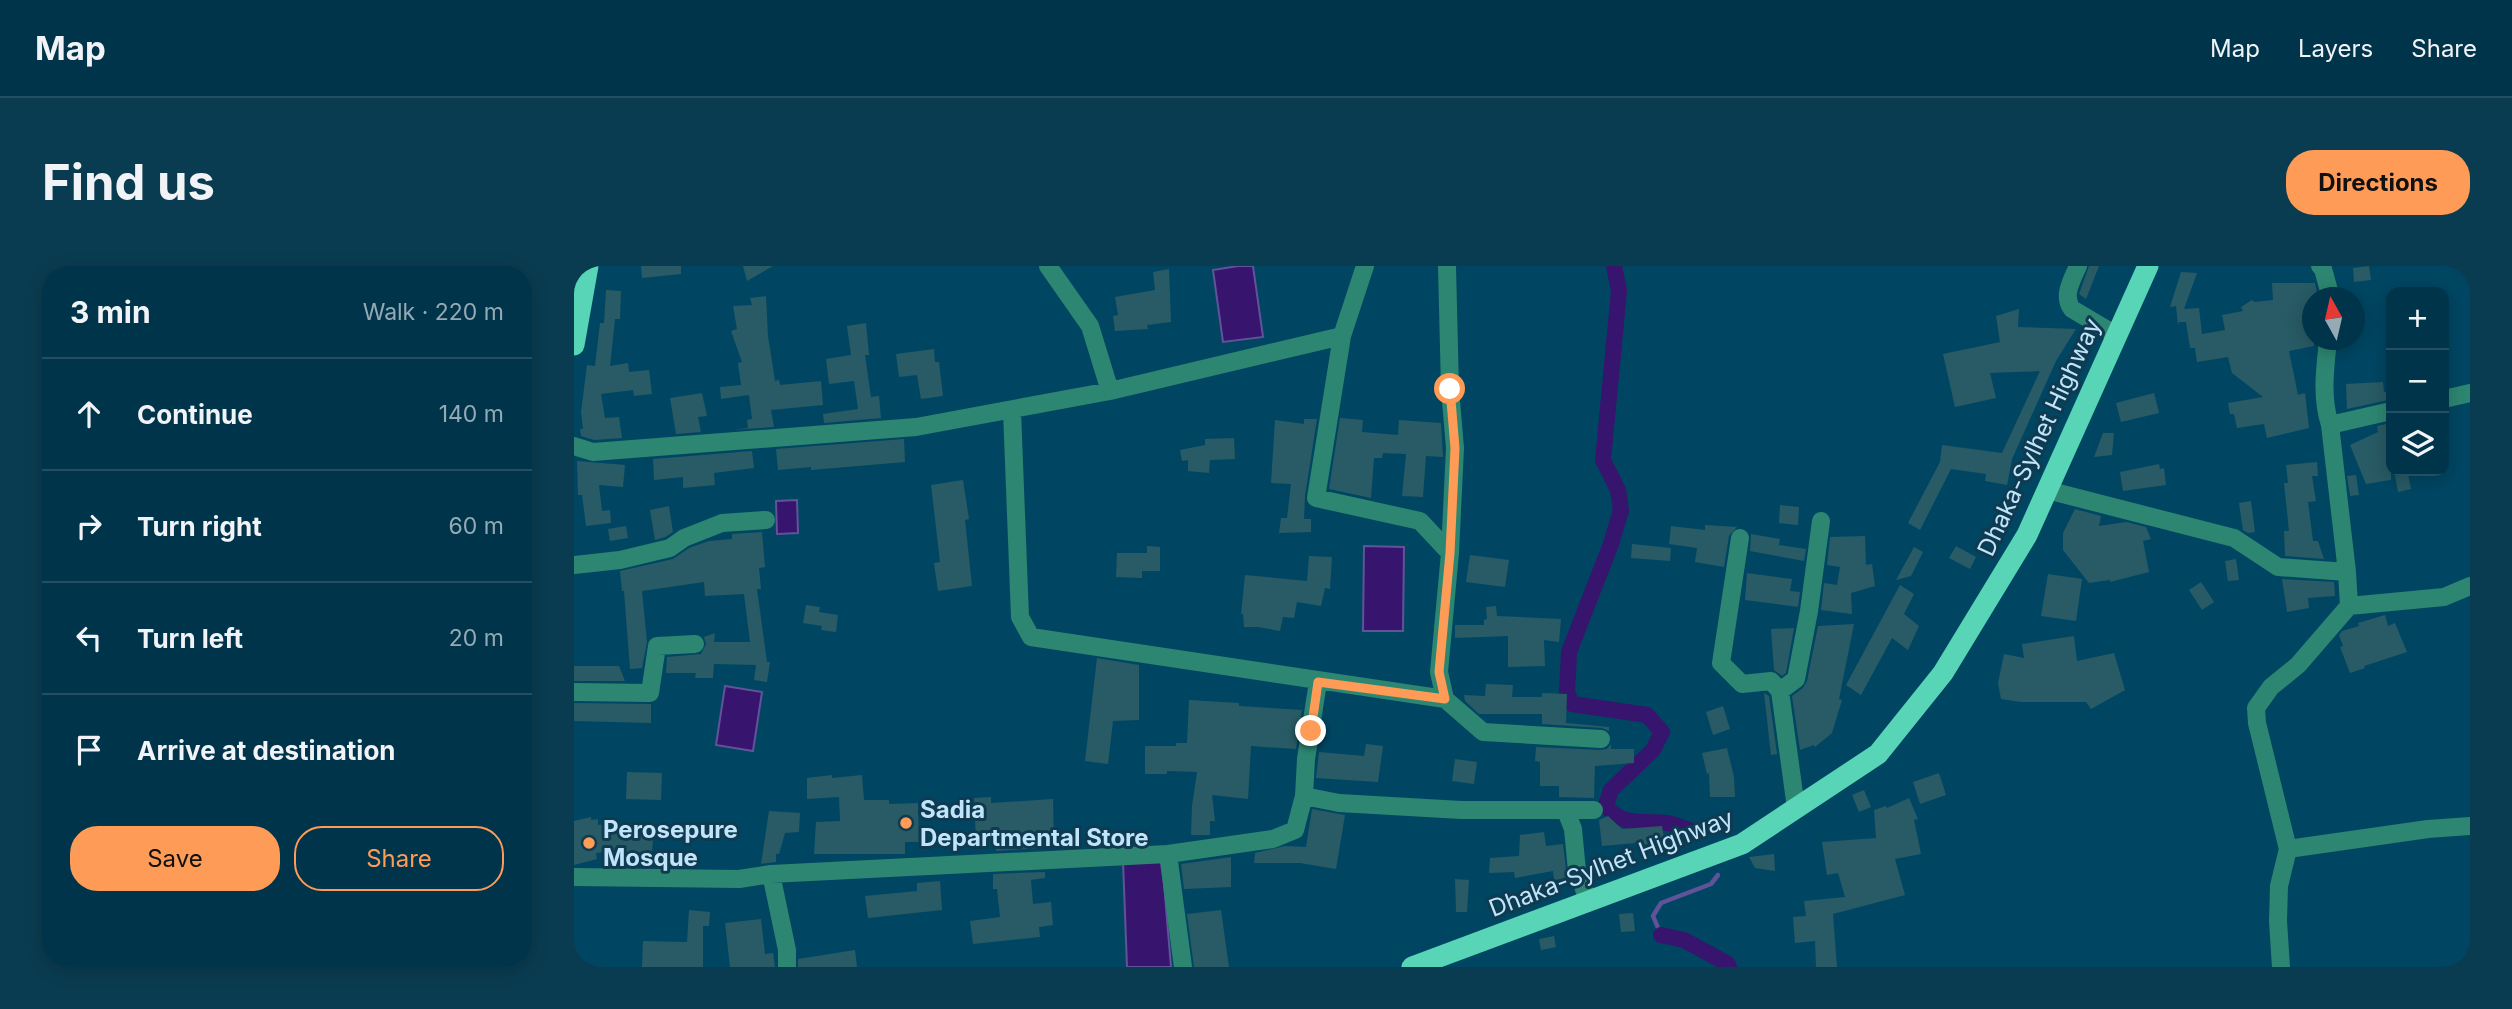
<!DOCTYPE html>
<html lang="en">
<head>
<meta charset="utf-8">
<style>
	:root { --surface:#00344a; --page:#0a3c51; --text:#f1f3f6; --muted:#95aab5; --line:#224f62; --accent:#fe9c57 }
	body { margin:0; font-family:Inter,sans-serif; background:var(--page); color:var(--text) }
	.controls { position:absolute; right:21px; top:21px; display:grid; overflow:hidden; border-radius:14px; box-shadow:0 4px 18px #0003 }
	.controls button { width:63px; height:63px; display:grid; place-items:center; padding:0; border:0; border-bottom:2px solid var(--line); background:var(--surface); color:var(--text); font:35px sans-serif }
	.compass { position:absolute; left:1728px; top:21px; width:63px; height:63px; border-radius:50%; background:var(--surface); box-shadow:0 4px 18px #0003; rotate:352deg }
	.stop { position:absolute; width:21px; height:21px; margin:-16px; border:5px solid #fe9c57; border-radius:50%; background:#fff }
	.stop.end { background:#fe9c57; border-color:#fff; box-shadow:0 2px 7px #0008 }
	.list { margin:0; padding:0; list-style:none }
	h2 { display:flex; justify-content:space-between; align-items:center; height:91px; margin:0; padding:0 28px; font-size:30px }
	h2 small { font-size:23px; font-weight:400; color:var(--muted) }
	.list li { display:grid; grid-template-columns:46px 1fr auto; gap:21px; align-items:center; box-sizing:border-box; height:112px; padding:0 28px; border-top:2px solid var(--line) }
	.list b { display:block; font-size:26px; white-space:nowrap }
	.list em { font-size:23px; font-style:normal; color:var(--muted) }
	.actions { display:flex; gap:14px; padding:21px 28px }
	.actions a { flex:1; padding:16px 0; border:2px solid var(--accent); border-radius:28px; text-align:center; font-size:24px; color:var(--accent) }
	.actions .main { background:var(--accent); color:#111 }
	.icon { flex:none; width:38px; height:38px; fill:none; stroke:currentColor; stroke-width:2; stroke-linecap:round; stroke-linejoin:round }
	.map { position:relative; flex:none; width:1896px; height:701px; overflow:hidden; border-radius:28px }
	header { display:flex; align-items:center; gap:42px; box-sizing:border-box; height:98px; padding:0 35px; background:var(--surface); border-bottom:2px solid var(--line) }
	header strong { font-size:33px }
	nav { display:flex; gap:38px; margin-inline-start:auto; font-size:24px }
	.intro { display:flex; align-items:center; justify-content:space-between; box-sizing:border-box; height:168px; padding:0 42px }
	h1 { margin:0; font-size:49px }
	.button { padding:18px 32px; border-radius:28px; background:var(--accent); color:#111; font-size:24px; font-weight:700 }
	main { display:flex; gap:42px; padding:0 42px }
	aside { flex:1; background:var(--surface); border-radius:28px; box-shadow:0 4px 18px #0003 }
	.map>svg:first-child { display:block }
	.water { fill:#37146d; stroke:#605398; stroke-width:2 }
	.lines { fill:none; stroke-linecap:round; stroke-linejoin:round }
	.stream { stroke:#605398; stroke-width:4.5 }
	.canal { stroke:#37146d; stroke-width:16 }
	.building { fill:#285b65 }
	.minor { stroke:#2d8671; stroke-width:18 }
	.highway { stroke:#58d5b6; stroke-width:21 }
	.route { stroke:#fe9c57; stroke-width:9 }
	.poi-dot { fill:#fe9c57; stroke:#0f3a4f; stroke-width:2.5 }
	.labels { text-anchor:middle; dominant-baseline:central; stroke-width:6; stroke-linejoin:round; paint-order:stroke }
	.street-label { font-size:24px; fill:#c0e5fb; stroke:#0f3a4f }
	.poi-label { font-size:24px; font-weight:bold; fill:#c0e5fb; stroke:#0f3a4f; text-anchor:start }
</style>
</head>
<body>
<header>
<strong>Map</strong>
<nav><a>Map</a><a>Layers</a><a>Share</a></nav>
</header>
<div class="intro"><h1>Find us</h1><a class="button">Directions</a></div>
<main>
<aside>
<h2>3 min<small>Walk · 220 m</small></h2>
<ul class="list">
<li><svg class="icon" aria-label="ahead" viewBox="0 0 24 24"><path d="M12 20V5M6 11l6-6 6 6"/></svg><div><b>Continue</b></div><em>140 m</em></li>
<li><svg class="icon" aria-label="right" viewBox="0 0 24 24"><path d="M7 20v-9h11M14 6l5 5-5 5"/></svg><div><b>Turn right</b></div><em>60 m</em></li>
<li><svg class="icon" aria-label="left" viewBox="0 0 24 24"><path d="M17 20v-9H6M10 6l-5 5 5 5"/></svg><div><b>Turn left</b></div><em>20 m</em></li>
<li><svg class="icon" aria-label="arrive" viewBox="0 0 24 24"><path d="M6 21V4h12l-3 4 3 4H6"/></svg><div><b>Arrive at destination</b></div></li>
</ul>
<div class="actions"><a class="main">Save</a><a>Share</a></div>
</aside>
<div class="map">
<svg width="1896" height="701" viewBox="0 0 1896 701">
	<rect width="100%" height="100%" fill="#004663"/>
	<path class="water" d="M664 0H679L689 71 649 76 639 4Z
		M223 234 224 267 203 268 202 235Z
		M790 280 830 281 829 365H789Z
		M151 420 188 426 179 485 142 479Z
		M588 594 597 701H553L549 595Z"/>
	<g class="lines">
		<path class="stream" d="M1087 669 1079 650 1087 637 1137 618 1144 609"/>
		<path class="canal" d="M1040 0 1045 25 1029 194 1044 224 1047 244 1037 278 995 386 993 426 998 438 1073 449 1088 466 1079 484 1037 524 1032 539C1047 562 1070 554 1094 557 1103 559 1112 563 1121 566
			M1087 669 1110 674 1154 698 1155 701"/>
	</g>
	<path class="building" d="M67 0H107V8L68 12Z
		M169 0H199L173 15Z
		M1515 0H1525L1512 33 1505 28Z
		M1795 0 1797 14 1780 16 1779 2Z
		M595 3 597 56 573 59 574 63 541 65 539 50 544 49 541 31 581 24 579 6Z
		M1607 6 1623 7 1610 43 1625 42 1628 68 1651 64 1648 49 1669 45 1667 41 1678 34 1680 36 1699 34 1698 17H1741L1744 32H1739L1740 80 1715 85 1724 129 1731 127 1735 162 1693 172 1690 158 1663 162 1660 148H1656L1654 137 1689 131 1658 107 1654 91 1623 96 1621 82H1616L1612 56H1605L1604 59 1602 40 1596 41Z
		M32 24 47 25 46 53H41L36 100 54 97 55 106 75 104 78 128 60 130 59 124 27 128 31 152 45 151 48 172 20 174 7 170 6 163H9L7 146 13 99 21 100 26 57H30Z
		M192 30 194 70 201 115 205 114 206 119 247 115 249 139 197 144 200 161 157 164 174 162 173 154 178 153 175 129 147 133 146 121 167 119 164 97 168 96 157 65 163 63 159 40 178 39 176 32Z
		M1445 43 1444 61 1502 63 1482 95 1438 193 1433 219 1411 215 1412 208 1377 203 1346 264 1334 257 1366 196 1368 179 1428 187 1466 105 1416 107 1422 132 1381 141 1369 88 1426 76 1422 50Z
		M292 57 295 89H291L297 131 305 130 307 152 250 157 249 148 284 143 280 115 255 118 252 93 277 89 273 60Z
		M360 83 361 96H365L369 130 347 133 343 109 325 111 322 88Z
		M1809 116 1810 126H1814V134L1773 143 1772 118Z
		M128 127 133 150 124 151 127 166 102 168 96 132Z
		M1580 127 1585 147 1547 156 1542 137Z
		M766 152 789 154 788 166 824 169 825 154 867 157 869 191 852 190 849 231 828 230 832 188 809 187 808 192H800L797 232 755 223Z
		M730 153H743L731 230 730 253H737V266L705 267 707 252H713L717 218 697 217 701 154 730 158Z
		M1817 157V214L1792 218 1776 179 1804 166 1803 160Z
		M1529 167H1540L1538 189 1520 191Z
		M660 172 661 193 636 194 635 207 614 205V194L608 195 606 184 631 179V173Z
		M330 173 331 196 237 204V201L204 204 202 183Z
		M178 185 180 202 140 207 141 219 109 222V211L80 214 79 193Z
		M3 195 51 199 49 221 25 219 28 245 36 244 37 257 12 260 8 229H4Z
		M1743 196 1744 210H1738L1742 235 1734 236 1739 275H1744L1750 293 1711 290 1710 265H1715L1710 217H1714L1712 199Z
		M1585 198 1586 203 1590 202 1592 219 1549 225 1546 206Z
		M1834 208 1837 223 1824 226 1821 209Z
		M1782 209 1785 229 1776 230 1773 210Z
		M389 214 395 253 391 254 398 320 364 325 360 297 366 296 357 219Z
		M1677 235 1681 266 1674 267 1669 264 1665 237Z
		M1206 239 1225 241 1224 259 1205 257Z
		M95 240 99 266 91 271 81 274 76 244Z
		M1501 243 1527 250 1525 260 1552 256 1572 261 1577 273 1569 275 1575 306 1536 316V314L1515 317 1489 284V267Z
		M1131 259 1163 261 1155 270 1150 301 1121 296 1123 282 1095 278 1097 260 1131 264Z
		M52 260 54 272 36 275 34 263Z
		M188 266 191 301 185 302 187 323H183L193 396H196L193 416 180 414 182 399 140 398 139 412H121L122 407H92L93 391 127 388 132 378 130 371 141 367 140 376H176L170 328 131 330 130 316 68 325 73 376 68 402 56 403 50 325H48L46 305 99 293 115 282 135 275 158 273V268Z
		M1177 268 1206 273 1205 279 1232 283 1230 295 1176 285Z
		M1291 270 1292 299 1298 298 1301 320 1277 327 1278 348 1247 344 1250 317 1263 319 1266 301 1253 299 1256 271Z
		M1058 278 1097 282 1096 295 1057 292Z
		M573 280 586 281V305H568V312L542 311 543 287H573Z
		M1382 280 1402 291 1396 303 1375 292Z
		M1340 281 1349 286 1337 310 1322 314Z
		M896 289 935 294 931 321 892 316Z
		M735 290 758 291 756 323 751 322 747 340 723 336 720 352 709 351 706 365 684 361H670L669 348H667L671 309 733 315Z
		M1662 293 1665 314 1654 315 1651 295Z
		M1173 307 1218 313 1216 325 1226 326 1224 341 1171 334Z
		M1474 308 1508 313 1502 355 1467 350Z
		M1708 313 1760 316 1761 330 1734 332 1735 342 1713 346Z
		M1627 316 1640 336 1628 344 1615 324Z
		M1326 319 1340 328 1330 348 1345 360 1334 384 1318 372 1287 429 1272 419Z
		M232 339 246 341 245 346 264 349 262 366 247 364 248 360 229 357Z
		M922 340 923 350 987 353 985 376 970 374 971 400 934 401V370L881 372V359H910V354L913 353 912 341Z
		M1811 349 1814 360 1821 357 1833 386 1790 400 1791 402 1776 407 1766 381 1769 380 1765 369 1768 365 1785 360 1784 357Z
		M1280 358 1265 433 1268 434 1258 467 1241 481 1240 479 1226 484 1218 430 1229 422 1233 415 1244 360Z
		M1220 362 1212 407 1208 410 1200 404 1197 363Z
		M1500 370 1503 395 1540 387 1551 424 1517 443 1512 436H1447L1427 433 1424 417 1430 388 1450 392 1448 378Z
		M523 392 565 399V454L539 455 534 498 511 495Z
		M0 400H45L51 415H0Z
		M912 418 939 419 938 431H968V427L993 428 992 457 1035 461V465L1028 462 968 458V448H905L891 435 890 429 911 430Z
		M1190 427 1195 430 1203 488 1197 489Z
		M615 434 665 437V440L728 444 722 483 677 480 674 533 638 529 641 555H636V569H617L618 540 623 506 593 505V508H571V480H602V477H613Z
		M0 437 77 438V457L0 455Z
		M1149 440 1156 463 1139 469 1132 446Z
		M792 478 809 480 804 516 742 512 745 486 790 490Z
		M1037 478V483H1060V497L1021 500 1020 532 985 531V520H966V496L961 495 962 481 1026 484 1033 483Z
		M1153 482 1160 511 1161 531H1136L1135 507 1133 508 1128 487Z
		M881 493 903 496 900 518 878 515Z
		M53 506 88 507 87 534 52 533Z
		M1365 507 1372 529 1346 538 1339 516Z
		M258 509V512L288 509 290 534H315V538L344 537 345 576H331V588H240L242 556 266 555 265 531 233 533V512Z
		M1290 524 1297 541 1285 546 1278 529Z
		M417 531V537L479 533 480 581 422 585V573L402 574 400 532Z
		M1335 532 1344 553 1340 554 1347 588 1321 593 1331 629 1259 648 1263 701H1242L1241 675 1221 677 1219 651 1232 650 1230 635 1271 631 1264 607 1253 609 1248 576 1302 572 1300 544 1312 540 1313 542Z
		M738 543 771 549 762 603 726 597H680L681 587 711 580 732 581Z
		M195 545 226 547 225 566 211 567 205 588H202V596L187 598Z
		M1034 550 1048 563 1088 560 1090 573 1063 581 1062 577 1028 580 1025 554Z
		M17 551V554L24 553V559L41 557 80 559 78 587 38 585 22 587 23 593 0 599V555Z
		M970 566 972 580 989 578 993 612 980 614 979 605 941 612 940 606 915 607 916 592 945 590 946 569Z
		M1200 588 1201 605 1181 602 1175 591Z
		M657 591V621L610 623 607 598Z
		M471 606V612L457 614 459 638 477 636 479 659 465 661 466 671 399 678 396 655 426 651 423 623H419V608Z
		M881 613 895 614 893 646H882Z
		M366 615 368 644 294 652 291 630 343 625V617Z
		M115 644 136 646 135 660H129V701H68L69 675 113 676Z
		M647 644 655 701H620L613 648Z
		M1059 647 1061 665 1047 666 1045 648Z
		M187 653 191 688 199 687 201 701H156L151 657Z
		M980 670 982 681 967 684 965 673Z
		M281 684 283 701H224V693Z"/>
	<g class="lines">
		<path class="minor" d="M474 0 516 60 536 125
			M791 0 768 70 742 232 846 255 876 287
			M873 0 876 123 881 182 876 287 865 406 871 433 909 466 1027 473
			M1504 0C1498 14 1488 30 1498 43L1542 69
			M1746 0 1749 3 1757 32
			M1754 74C1751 103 1747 131 1756 159L1773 306
			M1870 133 1896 127
			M438 145 446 351 457 371 871 433
			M1756 159 1817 145
			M0 180 19 186 342 161 536 125 768 70
			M1473 224 1660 272 1704 301 1773 306 1775 340 1870 331 1896 320
			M1166 272 1147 397 1168 418 1197 415 1206 425
			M0 299 46 294 96 282 110 272 148 257 192 254
			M0 426 76 427 83 380 121 378
			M730 530 765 537 887 544H1020
			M1222 542 1206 425 1222 413 1235 345 1247 255
			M992 545 999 563 1003 605 1015 636
			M1714 583 1854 563 1896 560
			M594 588 699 573 721 564 730 530 732 493 744 416
			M197 608 213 684V701
			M0 611 165 613 197 608 594 588 609 701
			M1707 701 1704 655 1705 620 1714 583 1683 457 1682 442 1697 421 1724 399 1775 340"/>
		<path class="highway" d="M0 79 14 0
			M838 701 1168 578 1304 488 1369 407 1453 269 1574 0"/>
	</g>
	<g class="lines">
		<path class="route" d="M737 465 744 416 871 433 865 406 876 287 881 182 876 123"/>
	</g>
	<g class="poi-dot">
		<circle cx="332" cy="557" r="7"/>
		<circle cx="15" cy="577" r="7"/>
	</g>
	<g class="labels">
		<g class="street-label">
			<text transform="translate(1465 171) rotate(-65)">Dhaka-Sylhet Highway</text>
			<text transform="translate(1037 597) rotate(-21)">Dhaka-Sylhet Highway</text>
		</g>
		<g class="poi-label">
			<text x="346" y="543">Sadia<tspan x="346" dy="28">Departmental Store</tspan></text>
			<text x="29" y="563">Perosepure<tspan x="29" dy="28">Mosque</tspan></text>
		</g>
	</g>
</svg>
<div class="controls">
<button>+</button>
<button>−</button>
<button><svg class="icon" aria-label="layers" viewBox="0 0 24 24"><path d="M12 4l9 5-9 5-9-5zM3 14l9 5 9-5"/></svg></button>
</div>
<svg class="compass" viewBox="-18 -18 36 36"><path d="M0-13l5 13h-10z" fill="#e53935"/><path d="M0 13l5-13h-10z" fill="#95aab5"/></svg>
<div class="stop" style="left:876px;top:123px"></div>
<div class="stop end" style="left:737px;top:465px"></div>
</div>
</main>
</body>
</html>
